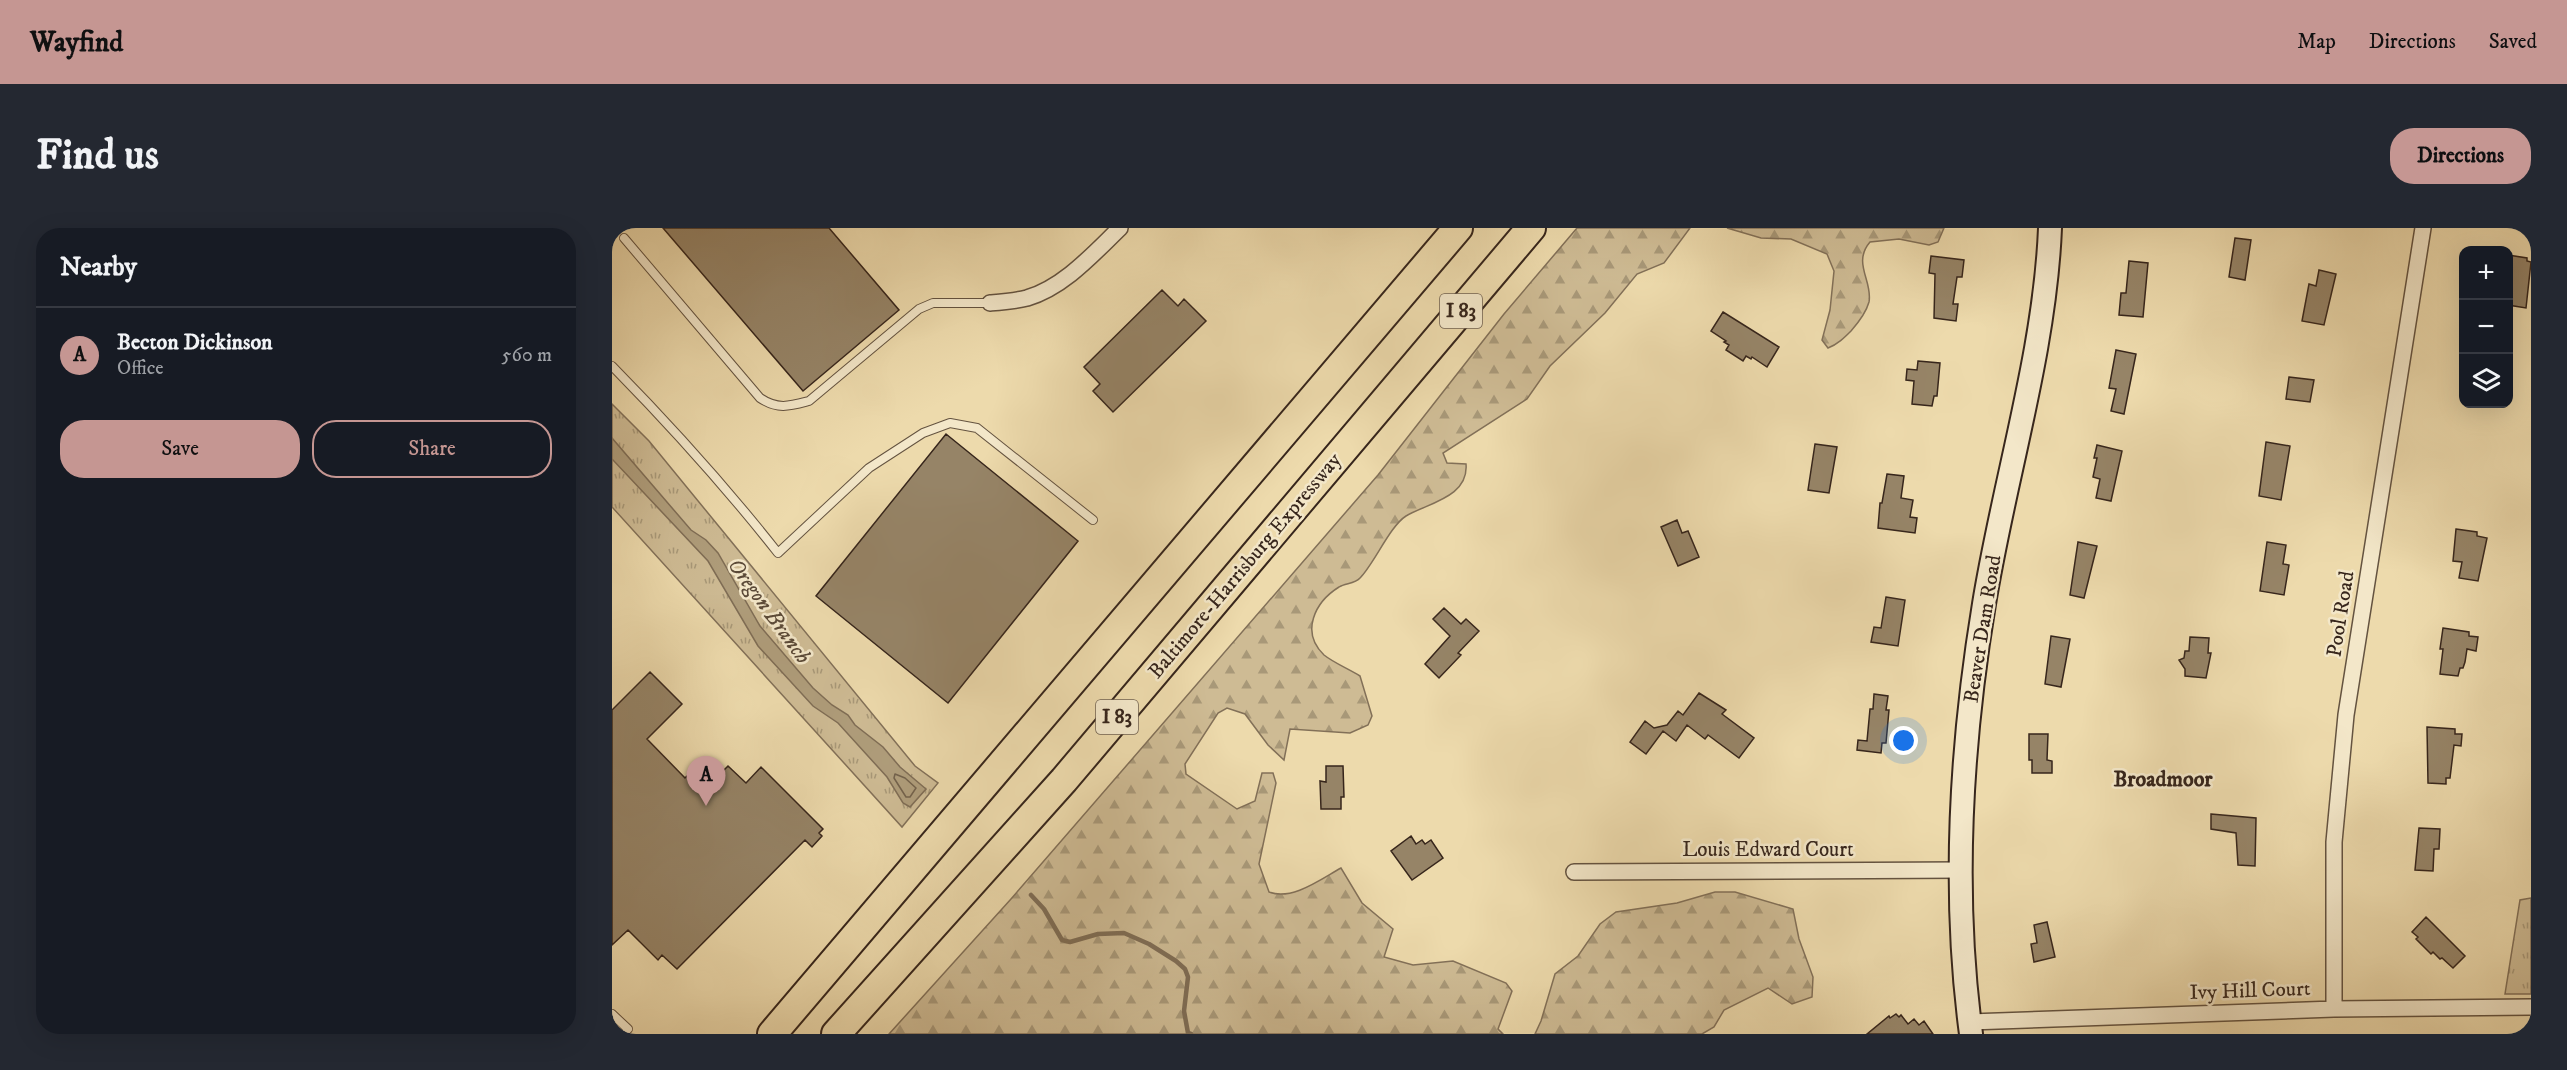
<!DOCTYPE html>
<html lang="en">
<head>
<meta charset="utf-8">
<style>
	:root { --surface:#171b24; --page:#242831; --text:#f1f3f6; --muted:#9ea1a6; --line:#363941; --accent:#c59692 }
	body { margin:0; font-family:"IM FELL DW Pica",serif; background:var(--page); color:var(--text) }
	.controls { position:absolute; right:18px; top:18px; display:grid; overflow:hidden; border-radius:12px; box-shadow:0 6px 24px #0002 }
	.controls button { width:54px; height:54px; display:grid; place-items:center; padding:0; border:0; border-bottom:2px solid var(--line); background:var(--surface); color:var(--text); font:30px sans-serif }
	.you { position:absolute; left:1292px; top:513px; width:21px; height:21px; margin:-15px; border:4px solid #fff; border-radius:50%; background:#1a73e8; box-shadow:0 0 0 9px #1a73e833 }
	.badge { display:grid; place-items:center; width:39px; height:39px; border-radius:50%; background:var(--accent); color:#111; font-size:20px; font-weight:700 }
	.pin { position:absolute; translate:-50% -50px; filter:drop-shadow(0 2px 3px #0008) }
	.pin::after { content:''; position:absolute; top:32px; width:21px; height:18px; background:inherit; clip-path:polygon(0 0,100% 0,50% 100%) }
	.list { margin:0; padding:0; list-style:none }
	h2 { display:flex; justify-content:space-between; align-items:center; height:78px; margin:0; padding:0 24px; font-size:26px }
	h2 small { font-size:20px; font-weight:400; color:var(--muted) }
	.list li { display:grid; grid-template-columns:39px 1fr auto; gap:18px; align-items:center; box-sizing:border-box; height:96px; padding:0 24px; border-top:2px solid var(--line) }
	.list b { display:block; font-size:22px; white-space:nowrap }
	.list p { margin:0; font-size:20px; white-space:nowrap; color:var(--muted) }
	.list em { font-size:20px; font-style:normal; color:var(--muted) }
	.actions { display:flex; gap:12px; padding:18px 24px }
	.actions a { flex:1; padding:14px 0; border:2px solid var(--accent); border-radius:24px; text-align:center; font-size:21px; color:var(--accent) }
	.actions .main { background:var(--accent); color:#111 }
	.icon { flex:none; width:33px; height:33px; fill:none; stroke:currentColor; stroke-width:2; stroke-linecap:round; stroke-linejoin:round }
	.map { position:relative; flex:none; width:1919px; height:806px; overflow:hidden; border-radius:24px }
	header { display:flex; align-items:center; gap:36px; box-sizing:border-box; height:84px; padding:0 30px; background:var(--accent); color:#111 }
	header strong { font-size:28px }
	nav { display:flex; gap:33px; margin-inline-start:auto; font-size:21px }
	.intro { display:flex; align-items:center; justify-content:space-between; box-sizing:border-box; height:144px; padding:0 36px }
	h1 { margin:0; font-size:42px }
	.button { padding:15px 27px; border-radius:24px; background:var(--accent); color:#111; font-size:21px; font-weight:700 }
	main { display:flex; gap:36px; padding:0 36px }
	aside { flex:1; background:var(--surface); border-radius:24px; box-shadow:0 6px 24px #0002 }
	.map>svg:first-child { display:block }
	.grass { fill:url(#grass-tufts); stroke:#827058; stroke-width:1.5 }
	.forest { fill:url(#forest-firs); stroke:#827058; stroke-width:1.5 }
	.water { fill:#af9d7b; stroke:#7f6d55; stroke-width:1.5 }
	.lines { fill:none; stroke-linecap:round; stroke-linejoin:round }
	.shore { stroke:#73624c; stroke-width:1.5 }
	.stream { stroke:#7f6d55; stroke-width:4.5 }
	.building { fill:#968467; stroke:#37261c; stroke-width:1.5 }
	.lane-casing { stroke:#645340; stroke-width:10 }
	.street-casing { stroke:#645340; stroke-width:18 }
	.secondary-casing { stroke:#37261c; stroke-width:26 }
	.highway-casing { stroke:#37261c; stroke-width:32 }
	.lane { stroke:#f3e7c9; stroke-width:8 }
	.street { stroke:#f3e7c9; stroke-width:15 }
	.secondary { stroke:#f3e7c9; stroke-width:22 }
	.highway { stroke:#eddaac; stroke-width:28 }
	.labels { text-anchor:middle; dominant-baseline:central; stroke-width:5; stroke-linejoin:round; paint-order:stroke }
	.shield { fill:#f3e7c9; stroke:#6f6050; stroke-width:1.5 }
	.shield-label { font-size:20px; font-weight:bold; fill:#37261c }
	.street-label { font-size:21px; fill:#37261c; stroke:#f3e7c9 }
	.water-label { font-size:22px; font-style:italic; fill:#5b4a38; stroke:#f3e7c9 }
	.neighbourhood-label { font-size:22px; font-weight:bold; fill:#37261c; stroke:#f3e7c9 }
</style>
</head>
<body>
<header>
<strong>Wayfind</strong>
<nav><a>Map</a><a>Directions</a><a>Saved</a></nav>
</header>
<div class="intro"><h1>Find us</h1><a class="button">Directions</a></div>
<main>
<aside>
<h2>Nearby<small></small></h2>
<ul class="list">
<li><span class="badge">A</span><div><b>Becton Dickinson</b><p>Office</p></div><em>560 m</em></li>
</ul>
<div class="actions"><a class="main">Save</a><a>Share</a></div>
</aside>
<div class="map">
<svg width="1919" height="806" viewBox="0 0 1919 806">
	<defs>
		<pattern id="grass-tufts" width="24" height="20" patternUnits="userSpaceOnUse" patternTransform="scale(1.5)"><rect width="24" height="20" fill="#cebb94"/><path d="M3 7l-1-3M5 7V3M7 7l1-3M15 17l-1-3M17 17v-4M19 17l1-3" fill="none" stroke="#a89878"/></pattern>
		<pattern id="forest-firs" width="22" height="20" patternUnits="userSpaceOnUse" patternTransform="scale(1.5)"><rect width="22" height="20" fill="#cebb94"/><path d="M5 1l3.5 6h-7zM16 11l3.5 6h-7z" fill="#a89878"/></pattern>
	</defs>
	<rect width="100%" height="100%" fill="#eddaac"/>
	<filter id="stains"><feTurbulence type="fractalNoise" baseFrequency=".00333" numOctaves="4"/><feColorMatrix values="0 0 0 0 .2 0 0 0 0 .09 0 0 0 0 .02 0 0 0 .5 -.17"/></filter>
	<radialGradient id="worn" r=".72"><stop offset=".6" stop-color="#630" stop-opacity="0"/><stop offset="1" stop-color="#630" stop-opacity=".3"/></radialGradient>
	<path class="grass" d="M0 176 37 213 303 538 326 555 290 599 0 279Z
		M1919 670V766H1893L1908 672Z"/>
	<path class="forest" d="M965 0H1078L1052 35 1025 46 993 85 938 138 915 171 831 225 835 235 854 236C857 269 816 275 794 288 778 298 762 336 748 350 743 356 733 355 727 359 703 374 688 404 712 427 722 435 737 441 748 448L760 488 756 497 738 505 678 501 672 532 656 517 633 486 615 480 606 485 573 536 574 546 625 581 643 573 650 545H661L664 555 647 636 657 664C680 673 709 651 729 640L750 675 781 701 772 729 801 737 841 733 894 755 900 763 886 801 891 806H277L399 671 766 247 892 86Z
		M1115 0H1332L1326 14 1317 17 1287 11 1258 14C1240 35 1261 53 1257 74 1254 85 1246 95 1239 103 1232 110 1226 116 1216 120L1210 112 1218 82 1222 43 1215 26 1179 11 1149 10Z
		M1103 664H1123L1181 681 1187 711 1201 749 1200 769 1180 776 1156 760 1112 782 1102 799 1090 806H923L929 793 943 746 966 728 988 696 1004 684 1065 675Z"/>
	<path class="water" d="M0 210 79 302 94 312 106 325 148 398 201 460 220 477 236 487 243 497 271 519 288 539 314 561 298 579 291 575 275 549 226 495 201 478 146 418 96 333 0 231Z"/>
	<g class="lines">
		<path class="shore" d="M283 546 293 550 304 560 298 569H294L282 550Z"/>
		<path class="stream" d="M419 667 432 681 450 712 458 714 486 706 512 705 537 716 564 733 573 741 576 749 572 783 576 805 579 806"/>
	</g>
	<path class="building" d="M51 0H217L287 82 191 163Z
		M1623 10 1639 12 1633 52 1617 49Z
		M1896 27 1915 30V33L1919 34 1914 80 1896 77Z
		M1319 28 1352 32 1350 49H1345L1341 76H1346L1344 93 1322 90 1323 46 1317 45Z
		M1517 33 1536 35 1531 89 1507 87 1509 65H1514Z
		M1707 42 1724 46 1712 97 1690 93 1697 56 1704 58Z
		M550 62 566 78 572 71 594 93 501 184 481 163 488 156 472 139Z
		M1111 84 1167 119 1155 139 1140 129 1139 131 1134 128 1131 133 1114 122 1117 117 1112 114 1114 113 1099 103Z
		M1504 122 1524 126 1512 186 1499 183 1504 161 1497 160Z
		M1306 133 1328 135 1325 168H1322L1320 178 1300 176 1302 153 1294 152 1295 141 1305 142Z
		M1677 149 1702 152 1698 174 1674 171Z
		M334 206 466 313 336 475 204 368Z
		M1654 214 1678 218 1669 272 1647 268Z
		M1203 216 1225 219 1217 265 1196 262Z
		M1485 217 1510 223 1499 273 1484 270 1488 251 1481 249 1485 230H1482Z
		M1275 246 1292 248 1289 270 1301 272 1298 289 1305 290 1303 305 1266 300 1268 275H1270Z
		M1065 292 1070 305 1076 303 1087 329 1066 338 1049 299Z
		M1844 301 1865 304V308L1875 310 1866 353 1847 350 1850 334 1841 333Z
		M1466 314 1485 318 1472 370 1458 367Z
		M1655 314 1674 317 1671 336 1677 337 1672 367 1648 363Z
		M1274 369 1293 372 1286 418 1259 414 1262 399 1269 400Z
		M832 380 849 396 854 391 867 403 846 425 849 427 827 450 813 436 838 408 821 391Z
		M1831 400 1857 404V408L1866 409 1864 423 1855 421 1853 434 1851 440H1848L1846 448 1828 446 1831 421H1828Z
		M1439 408 1458 411 1449 459 1433 456Z
		M1578 409 1597 410 1596 425H1599L1594 450 1573 448V441L1567 432 1572 430 1573 423H1577Z
		M38 444 70 476 35 511 73 550 86 537 88 540 94 533 109 545 116 538 134 555 149 539 211 601 207 605 210 608 200 619 193 612 65 741 50 727 46 732 16 702 0 717V482Z
		M1087 465 1114 482 1110 486 1142 510 1127 530 1096 507 1093 511 1075 497 1064 513 1051 503 1034 526 1018 514 1033 493 1042 500 1055 497 1066 483 1071 487Z
		M1262 466 1276 468 1274 482H1277L1274 515H1270L1269 525 1245 522 1246 512 1255 513 1258 481H1261Z
		M1815 499 1843 501V506H1850L1849 518 1842 517 1838 550H1834V556L1816 555Z
		M1417 506H1436L1435 532 1440 533V545H1420V532H1417Z
		M714 538H731L732 569H729V581H709L708 553 714 554Z
		M1599 586 1644 590 1643 638 1626 637 1624 605 1599 601Z
		M1807 600 1828 601 1827 621H1822L1821 643 1803 642Z
		M799 608 804 616 810 612 813 616 819 612 831 630 800 652 779 623Z
		M1814 689 1853 728 1841 740 1830 730 1828 731 1821 724 1819 726 1804 711 1806 709 1800 704Z
		M1435 694 1443 729 1422 734 1419 716 1425 715 1422 697Z
		M1284 786 1287 789 1289 787 1296 796 1302 791 1307 797 1312 793 1321 806H1255L1277 788 1278 790Z"/>
	<g class="lines">
		<g class="lane-casing">
			<path id="lane" d="M12 10 148 170C166 182 178 178 197 173L307 81 321 75H378
				M0 138C59 198 114 259 166 325L257 240 311 205 338 195 365 200 481 292
				M0 786 16 801 11 806"/>
		</g>
		<g class="street-casing">
			<path id="street" d="M378 75C390 74 403 73 415 70 452 59 481 26 508 0
				M962 644 1350 642
				M1722 781V614L1734 487 1811 0
				M1358 794 1722 781 1919 779"/>
		</g>
		<g class="secondary-casing">
			<path id="secondary" d="M1359 806C1340 664 1349 516 1372 376 1392 252 1433 125 1438 0"/>
		</g>
		<g class="highway-casing">
			<path id="highway" d="M160 806 846 0
				M224 806 452 552 919 0"/>
		</g>
		<use href="#lane" class="lane"/>
		<use href="#street" class="street"/>
		<use href="#secondary" class="secondary"/>
		<use href="#highway" class="highway"/>
	</g>
	<g class="labels">
		<g class="shield">
			<rect x="828" y="66" width="42" height="34" rx="4.5"/>
			<rect x="484" y="472" width="42" height="34" rx="4.5"/>
		</g>
		<g class="shield-label">
			<text x="849" y="83">I 83</text>
			<text x="505" y="489">I 83</text>
		</g>
		<g class="street-label">
			<text transform="translate(633 338) rotate(-50)">Baltimore-Harrisburg Expressway</text>
			<text transform="translate(1729 386) rotate(-81)">Pool Road</text>
			<text transform="translate(1371 401) rotate(-81)">Beaver Dam Road</text>
			<text x="1156" y="622">Louis Edward Court</text>
			<text transform="translate(1638 763) rotate(-2)">Ivy Hill Court</text>
		</g>
		<g class="water-label">
			<text transform="translate(157 383) rotate(54)">Oregon Branch</text>
		</g>
		<g class="neighbourhood-label">
			<text x="1551" y="551">Broadmoor</text>
		</g>
	</g>
	<rect width="100%" height="100%" filter="url(#stains)"/>
	<rect width="100%" height="100%" fill="url(#worn)"/>
</svg>
<div class="controls">
<button>+</button>
<button>−</button>
<button><svg class="icon" aria-label="layers" viewBox="0 0 24 24"><path d="M12 4l9 5-9 5-9-5zM3 14l9 5 9-5"/></svg></button>
</div>
<div class="you"></div>
<div class="pin badge" style="left:94px;top:578px">A</div>
</div>
</main>
</body>
</html>
